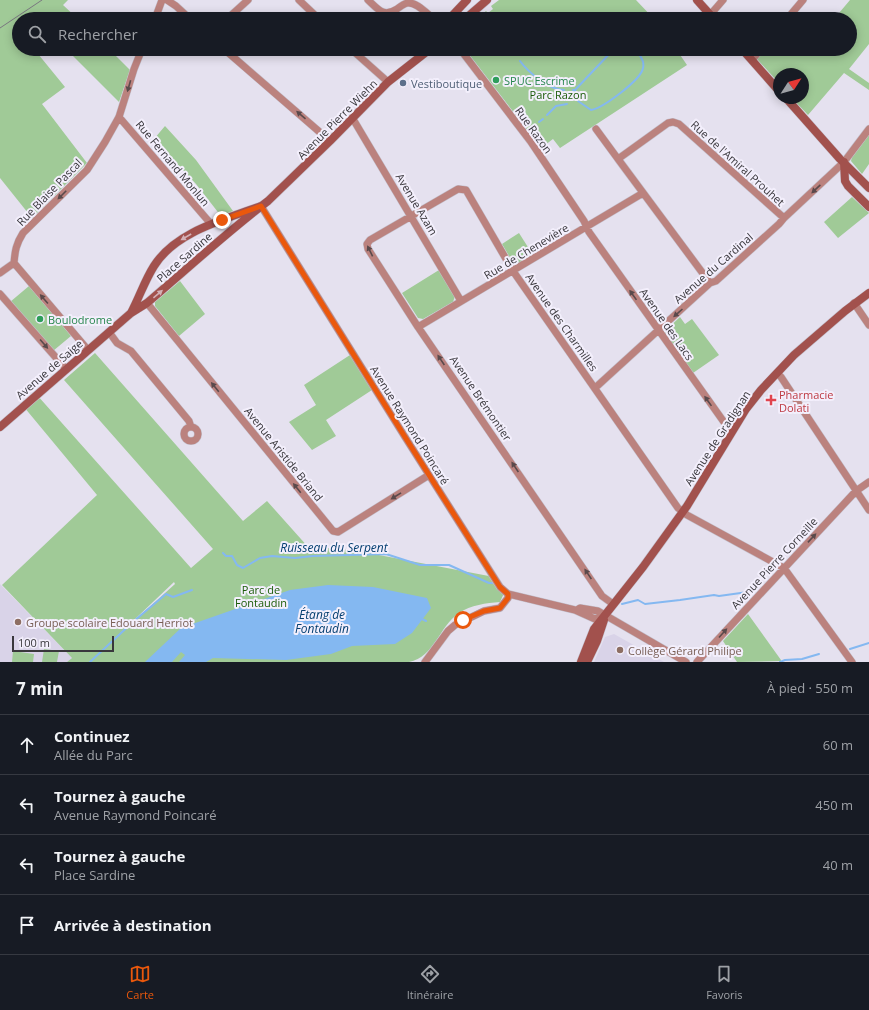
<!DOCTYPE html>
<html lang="fr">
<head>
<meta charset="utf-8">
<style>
	:root { --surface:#171b24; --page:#242831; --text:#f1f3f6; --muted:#9ea1a6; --line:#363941; --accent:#ea580c }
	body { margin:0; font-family:"Open Sans",sans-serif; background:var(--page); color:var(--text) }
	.compass { position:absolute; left:773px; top:68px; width:36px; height:36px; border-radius:50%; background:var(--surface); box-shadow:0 2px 10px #0003; rotate:54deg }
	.scale { position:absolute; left:12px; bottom:10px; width:102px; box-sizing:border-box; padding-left:4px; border:2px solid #39373c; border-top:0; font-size:11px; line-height:14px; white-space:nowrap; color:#39373c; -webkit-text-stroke:3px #f3effc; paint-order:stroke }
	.stop { position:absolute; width:12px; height:12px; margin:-9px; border:3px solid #ea580c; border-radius:50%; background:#fff }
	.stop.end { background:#ea580c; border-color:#fff; box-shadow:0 1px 4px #0008 }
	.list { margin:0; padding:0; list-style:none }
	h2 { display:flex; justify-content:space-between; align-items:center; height:52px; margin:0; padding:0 16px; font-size:17px }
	h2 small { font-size:13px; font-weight:400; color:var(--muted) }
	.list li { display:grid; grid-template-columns:26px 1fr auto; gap:12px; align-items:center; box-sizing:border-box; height:60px; padding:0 16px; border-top:1px solid var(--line) }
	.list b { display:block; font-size:15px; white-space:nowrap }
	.list p { margin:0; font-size:13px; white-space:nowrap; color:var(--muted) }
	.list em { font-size:13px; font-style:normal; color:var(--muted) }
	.icon { flex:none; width:22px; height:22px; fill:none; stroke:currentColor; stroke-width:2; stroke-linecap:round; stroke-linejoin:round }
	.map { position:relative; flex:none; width:869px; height:662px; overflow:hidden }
	.search { position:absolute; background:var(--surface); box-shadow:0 2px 10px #0003; left:12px; right:12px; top:12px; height:44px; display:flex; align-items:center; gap:10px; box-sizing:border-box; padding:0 14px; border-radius:22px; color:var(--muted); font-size:15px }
	.sheet { height:292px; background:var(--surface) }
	nav { display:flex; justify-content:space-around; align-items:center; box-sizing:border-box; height:56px; border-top:1px solid var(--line); background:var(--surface); font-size:11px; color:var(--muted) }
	nav a { display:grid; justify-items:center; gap:2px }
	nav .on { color:var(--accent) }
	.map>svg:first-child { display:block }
	.built { fill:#d9d3e8 }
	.green { fill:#a0ca97; fill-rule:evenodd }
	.water { fill:#84b8f1 }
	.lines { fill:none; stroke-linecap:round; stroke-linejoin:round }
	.stream { stroke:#84b8f1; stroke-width:2 }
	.street-casing { stroke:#c3bfcb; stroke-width:8 }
	.secondary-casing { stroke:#c3bfcb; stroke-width:9 }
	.street { stroke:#bb827e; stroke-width:7 }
	.secondary { stroke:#a2514d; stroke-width:8 }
	.tram { stroke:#7a7780; stroke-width:1 }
	.oneway { fill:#5a4a4c }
	.oneway2 { fill:#d3b0b6 }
	.route { stroke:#ea580c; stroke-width:5 }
	.leisure-dot { fill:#2e9e5b; stroke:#f3effc; stroke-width:1.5 }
	.service-dot { fill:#5c6f8a; stroke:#f3effc; stroke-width:1.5 }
	.health-dot { fill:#e0444e; stroke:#f3effc; stroke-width:1.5 }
	.education-dot { fill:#8d6e63; stroke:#f3effc; stroke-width:1.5 }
	.labels { text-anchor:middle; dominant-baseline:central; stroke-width:4; stroke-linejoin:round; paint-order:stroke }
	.leisure-label { font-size:11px; fill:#27864d; stroke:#f3effc; text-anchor:start }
	.service-label { font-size:11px; fill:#4e5e75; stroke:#f3effc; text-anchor:start }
	.park-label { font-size:11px; fill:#1a5b07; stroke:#f3effc }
	.street-label { font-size:11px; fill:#39373c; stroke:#f3effc }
	.health-label { font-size:11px; fill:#be3a42; stroke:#f3effc; text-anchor:start }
	.education-label { font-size:11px; fill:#785e54; stroke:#f3effc; text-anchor:start }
	.water-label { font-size:12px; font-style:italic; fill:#043f71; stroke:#f3effc }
</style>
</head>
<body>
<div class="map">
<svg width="869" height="662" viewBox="0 0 869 662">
	<rect width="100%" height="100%" fill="#e5e1ef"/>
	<path class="built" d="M0 584 72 658 67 662H0Z
		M614 634 664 662H594L605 637Z"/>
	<path class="green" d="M0 0H68L63 5 78 19H19V49H34L65 87 42 104 87 163 32 218 0 178Z
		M499 0H636L654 19H476L486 11 488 13 493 9 491 6Z
		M850 0H869V44L849 69 869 83V90L844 73 808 115 792 98H803V74H779V83L757 59 766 49H850V19H834Z
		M66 49H109L130 70 119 102Z
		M465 49H676L687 65 560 148 553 139 541 148Z
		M165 126 196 160 233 211 221 216 196 184 154 139Z
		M869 135V164L862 174 851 161 852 157Z
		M852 197 869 213 838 238 824 222Z
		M519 233 533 255 515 266 502 244Z
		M439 270 455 296 453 302 423 319 418 318 402 293Z
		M180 281 205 314 179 336 155 306V302Z
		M29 286 71 336 53 351 10 302Z
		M680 317 685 324 692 319 719 355 693 373 664 333 665 331Z
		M95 353 243 521 267 501 309 548H330L358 551 494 577 504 593 500 602C486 603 471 605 459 613 439 626 435 657 409 662H67L72 658 2 585 97 495 24 407 37 395 191 568 213 549 64 380ZM174 582 175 584 113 640Z
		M350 355 372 390 326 420 336 436 312 450 289 422 316 405 304 385Z
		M748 614 781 660V661L737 662 723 641Z
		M44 649 59 651 57 662H42Z
		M13 651 34 654 33 662H12Z"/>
	<path class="water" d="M328 585 373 587 427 598 431 608 412 633 395 644 352 646 331 654 286 660 213 658 206 662H179L185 655 181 652 172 662H145L181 628 290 590Z"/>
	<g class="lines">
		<path class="stream" d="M520 61C528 72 549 90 564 90
			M573 90H575L578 101 591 110C603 108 641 80 643 68 645 60 639 54 634 49
			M575 90 614 49
			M547 115 556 106 567 104
			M539 122 543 119
			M223 553 226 556H232L237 565 243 568 260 558 272 556 295 558 313 556 386 554 420 565H449L489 583H496
			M622 604 638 600 645 604 680 600 714 595 719 596 755 591
			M420 618 426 621
			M850 649 869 643
			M90 662 134 621 166 594 173 597 192 590
			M780 662 785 660 802 659 819 654"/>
		<g class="street-casing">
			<path id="street" d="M167 0 176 6 190 19
				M299 0 319 19
				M368 0C378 9 383 18 397 9 400 7 404 3 408 3 417 2 427 14 434 19
				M710 15 723 0
				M155 19 162 0
				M227 19 248 0
				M787 19 803 0
				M224 49 330 141
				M351 49 388 82
				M460 49 531 142 584 221 589 232 731 432
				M752 60 761 49
				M119 117 211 224
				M353 119 461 301
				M596 129 618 159
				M261 206 405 437 500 587 508 594 575 610 595 619 605 615
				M14 263C15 251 16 244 23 233L87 170 105 142 119 117 134 69 142 49
				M14 263 88 350
				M0 273 14 263
				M710 283 618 159 668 123 673 122 679 124 784 218
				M0 294 66 369
				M147 303 333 531 338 532 429 475
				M854 303 869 325
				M418 327 643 193
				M109 332 117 343 131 351 189 421 191 427
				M777 373 781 377 869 510
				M595 388 710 283 716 281 779 224 784 218 844 162 869 129
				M184 434a7 7 0 1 1 14 0a7 7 0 1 1-14 0Z
				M613 604 602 596 418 327 368 249 367 244 370 240 458 189 466 190 513 271 678 508 687 515 784 568 852 662
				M577 610 580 608 598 611 686 662
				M425 662 448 631 455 625 484 611 500 608 508 598V594
				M697 662 856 491 869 482"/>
		</g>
		<g class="secondary-casing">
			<path id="secondary" d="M697 0 714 19
				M449 19 467 0
				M465 19 487 0
				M742 49 779 91
				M786 98 840 159 869 188
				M844 162 845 181 848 186 869 207
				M261 206C224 220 176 231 154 266 145 280 139 298 131 313L147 303C187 269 226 233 268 201L330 141 388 82 430 49
				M0 427 131 313
				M581 662 594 629 643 567 687 506 746 409 761 390 794 355 845 311 869 293
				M587 662 597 641 604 620"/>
		</g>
		<use href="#street" class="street"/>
		<use href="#secondary" class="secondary"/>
		<path class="tram" d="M0 28 42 0"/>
	</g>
	<defs><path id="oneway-solid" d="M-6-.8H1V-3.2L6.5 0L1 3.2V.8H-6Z"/></defs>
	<g class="oneway">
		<use href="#oneway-solid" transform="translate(129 86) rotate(106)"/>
		<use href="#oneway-solid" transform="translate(301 115) rotate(-139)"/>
		<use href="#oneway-solid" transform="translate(816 189) rotate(137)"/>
		<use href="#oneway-solid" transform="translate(62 195) rotate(135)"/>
		<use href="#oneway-solid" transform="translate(370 251) rotate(-116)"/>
		<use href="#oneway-solid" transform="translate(633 295) rotate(-125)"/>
		<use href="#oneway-solid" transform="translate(44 299) rotate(-131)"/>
		<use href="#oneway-solid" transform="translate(678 313) rotate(138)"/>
		<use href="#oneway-solid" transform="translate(44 344) rotate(49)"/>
		<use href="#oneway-solid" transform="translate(441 360) rotate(-124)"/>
		<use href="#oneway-solid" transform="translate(215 387) rotate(-129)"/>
		<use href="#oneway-solid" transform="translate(708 401) rotate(-125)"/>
		<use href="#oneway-solid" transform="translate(515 467) rotate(-124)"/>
		<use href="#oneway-solid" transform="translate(297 488) rotate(-129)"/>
		<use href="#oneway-solid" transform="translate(396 496) rotate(148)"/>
		<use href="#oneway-solid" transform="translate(812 538) rotate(-47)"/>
		<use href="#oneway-solid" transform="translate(588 574) rotate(-124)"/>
		<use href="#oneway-solid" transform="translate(723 633) rotate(-48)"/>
	</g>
	<g class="oneway2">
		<use href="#oneway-solid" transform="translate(186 237) rotate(150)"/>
		<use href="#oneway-solid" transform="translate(158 294) rotate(-40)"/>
	</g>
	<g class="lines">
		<path class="route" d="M222 220 261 206 405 437 500 587 508 594V598L500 608 484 611 463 620"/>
	</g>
	<g class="leisure-dot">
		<circle cx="496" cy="80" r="4"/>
		<circle cx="40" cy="319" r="4"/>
	</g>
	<circle class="service-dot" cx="403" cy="83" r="4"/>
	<path class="health-dot" d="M769 394h4v4h4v4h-4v4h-4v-4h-4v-4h4z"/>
	<g class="education-dot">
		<circle cx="18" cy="622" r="4"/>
		<circle cx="620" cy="650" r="4"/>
	</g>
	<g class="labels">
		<g class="leisure-label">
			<text x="504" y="80">SPUC Escrime</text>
			<text x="48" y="319">Boulodrome</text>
		</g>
		<g class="service-label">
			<text x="411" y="83">Vestiboutique</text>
		</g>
		<g class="park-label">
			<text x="558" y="94">Parc Razon</text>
			<text x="261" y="589">Parc de<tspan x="261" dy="13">Fontaudin</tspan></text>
		</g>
		<g class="street-label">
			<text transform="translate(337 119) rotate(-45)">Avenue Pierre Wiehn</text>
			<text transform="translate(534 130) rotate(54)">Rue Razon</text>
			<text transform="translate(173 163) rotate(50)">Rue Fernand Monlun</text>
			<text transform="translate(738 163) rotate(42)">Rue de l'Amiral Prouhet</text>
			<text transform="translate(49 192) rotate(-46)">Rue Blaise Pascal</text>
			<text transform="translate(417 204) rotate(59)">Avenue Azam</text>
			<text transform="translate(526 251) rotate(-31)">Rue de Chenevière</text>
			<text transform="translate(184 257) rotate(-41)">Place Sardine</text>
			<text transform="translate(713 268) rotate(-41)">Avenue du Cardinal</text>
			<text transform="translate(562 322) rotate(55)">Avenue des Charmilles</text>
			<text transform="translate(667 324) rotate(55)">Avenue des Lacs</text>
			<text transform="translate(49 369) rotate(-41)">Avenue de Saige</text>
			<text transform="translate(481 398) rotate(56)">Avenue Brémontier</text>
			<text transform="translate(410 425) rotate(58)">Avenue Raymond Poincaré</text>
			<text transform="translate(717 438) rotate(-57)">Avenue de Gradignan</text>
			<text transform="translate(284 454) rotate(51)">Avenue Aristide Briand</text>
			<text transform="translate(774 563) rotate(-47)">Avenue Pierre Corneille</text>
		</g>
		<g class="health-label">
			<text x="779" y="394">Pharmacie<tspan x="779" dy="13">Dolati</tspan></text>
		</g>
		<g class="education-label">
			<text x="26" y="622">Groupe scolaire Edouard Herriot</text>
			<text x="628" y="650">Collège Gérard Philipe</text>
		</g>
		<g class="water-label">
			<text x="334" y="547">Ruisseau du Serpent</text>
			<text x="322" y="614">Étang de<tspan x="322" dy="14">Fontaudin</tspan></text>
		</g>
	</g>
</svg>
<svg class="compass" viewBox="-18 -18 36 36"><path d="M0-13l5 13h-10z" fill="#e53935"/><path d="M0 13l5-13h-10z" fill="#9ea1a6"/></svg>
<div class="scale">100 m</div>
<div class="stop" style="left:463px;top:620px"></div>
<div class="stop end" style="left:222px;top:220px"></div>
<div class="search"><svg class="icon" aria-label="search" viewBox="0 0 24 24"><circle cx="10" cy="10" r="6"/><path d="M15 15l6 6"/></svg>Rechercher</div>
</div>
<section class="sheet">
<h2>7 min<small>À pied · 550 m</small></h2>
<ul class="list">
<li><svg class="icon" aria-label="ahead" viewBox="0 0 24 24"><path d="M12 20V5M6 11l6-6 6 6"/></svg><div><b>Continuez</b><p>Allée du Parc</p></div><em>60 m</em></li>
<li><svg class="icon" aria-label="left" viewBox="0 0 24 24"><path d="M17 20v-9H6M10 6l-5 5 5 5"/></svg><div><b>Tournez à gauche</b><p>Avenue Raymond Poincaré</p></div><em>450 m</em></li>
<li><svg class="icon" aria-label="left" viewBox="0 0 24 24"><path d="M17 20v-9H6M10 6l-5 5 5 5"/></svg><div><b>Tournez à gauche</b><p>Place Sardine</p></div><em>40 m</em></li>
<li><svg class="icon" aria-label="arrive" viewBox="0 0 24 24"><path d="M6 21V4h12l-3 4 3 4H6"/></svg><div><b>Arrivée à destination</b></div></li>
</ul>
</section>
<nav>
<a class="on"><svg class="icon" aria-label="map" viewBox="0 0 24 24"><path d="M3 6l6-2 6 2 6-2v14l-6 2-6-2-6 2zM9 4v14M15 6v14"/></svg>Carte</a>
<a><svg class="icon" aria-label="directions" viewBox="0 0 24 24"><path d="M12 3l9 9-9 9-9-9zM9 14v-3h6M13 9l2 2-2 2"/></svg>Itinéraire</a>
<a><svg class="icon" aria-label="saved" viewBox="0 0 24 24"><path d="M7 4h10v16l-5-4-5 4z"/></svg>Favoris</a>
</nav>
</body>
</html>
